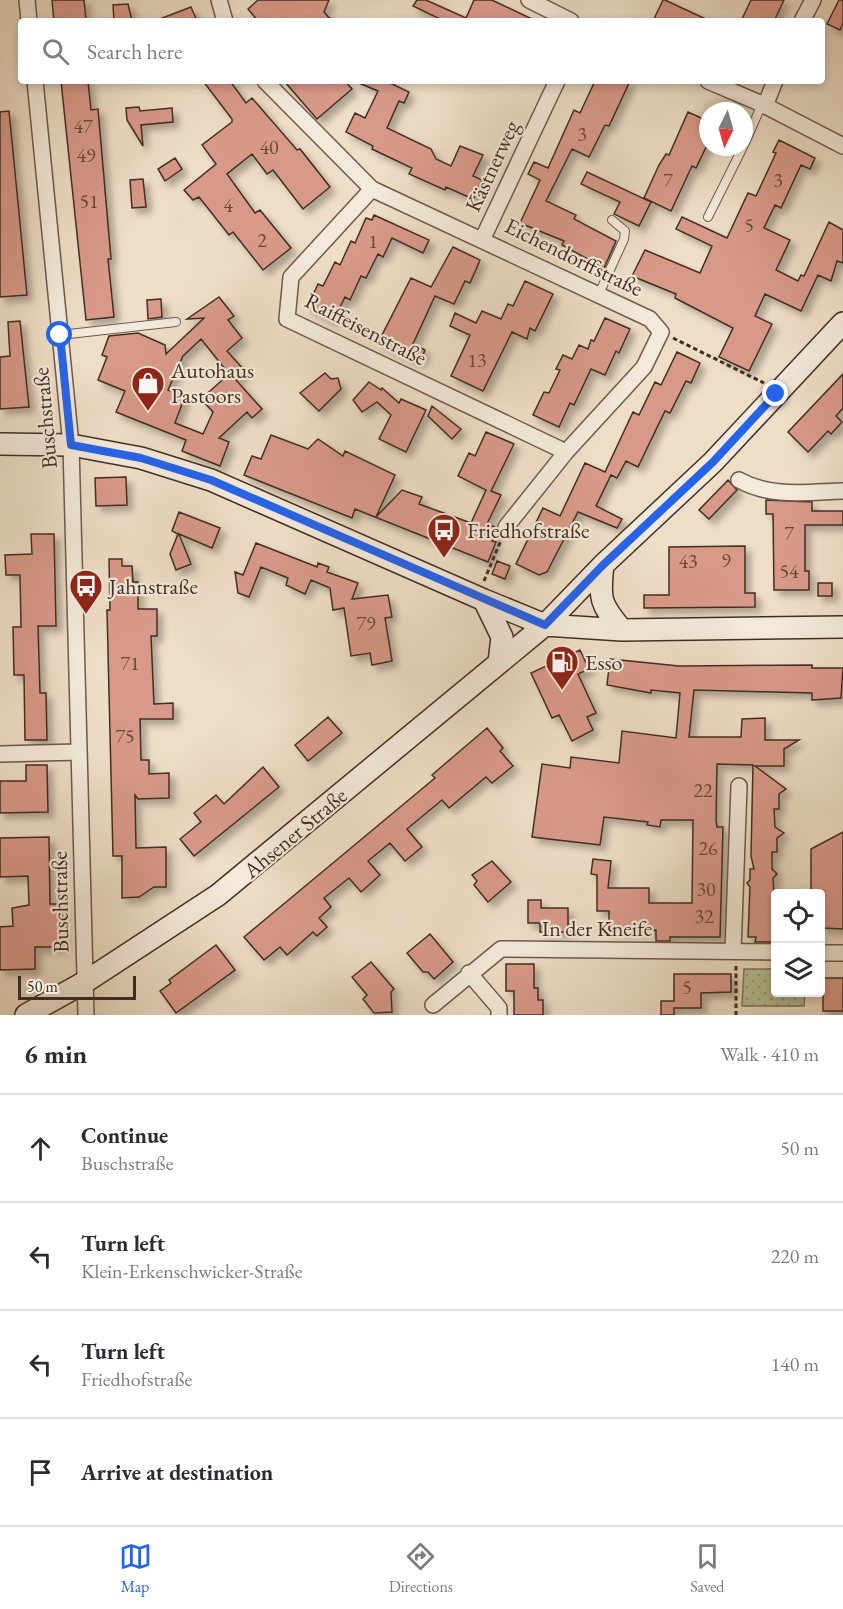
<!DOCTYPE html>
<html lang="en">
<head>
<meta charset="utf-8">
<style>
	:root { --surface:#fff; --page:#f2f2f3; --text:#2b2b33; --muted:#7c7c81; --line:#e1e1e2; --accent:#2563eb }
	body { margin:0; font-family:"EB Garamond",serif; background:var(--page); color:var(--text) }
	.controls { position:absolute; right:18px; bottom:18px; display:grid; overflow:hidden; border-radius:6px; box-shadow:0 3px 9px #0003 }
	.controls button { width:54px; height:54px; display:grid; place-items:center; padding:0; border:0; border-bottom:2px solid var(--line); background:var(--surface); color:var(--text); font:30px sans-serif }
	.compass { position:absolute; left:699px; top:102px; width:54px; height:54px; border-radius:50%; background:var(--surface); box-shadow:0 3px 9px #0003; rotate:185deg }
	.scale { position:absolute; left:18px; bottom:15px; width:118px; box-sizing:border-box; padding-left:6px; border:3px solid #432d23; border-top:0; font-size:16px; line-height:21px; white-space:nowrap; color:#432d23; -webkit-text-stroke:4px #f4eadb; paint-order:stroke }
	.stop { position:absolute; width:18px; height:18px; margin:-14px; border:4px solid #2563eb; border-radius:50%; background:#fff }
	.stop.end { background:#2563eb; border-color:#fff; box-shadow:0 2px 6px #0008 }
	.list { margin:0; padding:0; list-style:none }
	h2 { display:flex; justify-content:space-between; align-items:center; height:78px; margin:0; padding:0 24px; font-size:26px }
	h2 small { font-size:20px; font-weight:400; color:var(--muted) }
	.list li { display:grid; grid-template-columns:39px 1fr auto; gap:18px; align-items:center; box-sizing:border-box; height:108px; padding:0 24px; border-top:2px solid var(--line) }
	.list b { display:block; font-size:22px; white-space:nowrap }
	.list p { margin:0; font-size:20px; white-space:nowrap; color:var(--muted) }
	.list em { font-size:20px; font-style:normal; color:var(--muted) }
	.icon { flex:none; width:33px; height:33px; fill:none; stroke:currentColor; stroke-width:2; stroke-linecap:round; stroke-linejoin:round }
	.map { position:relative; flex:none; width:843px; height:1015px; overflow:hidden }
	.search { position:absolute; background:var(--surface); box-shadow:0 3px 9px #0003; left:18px; right:18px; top:18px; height:66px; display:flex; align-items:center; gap:15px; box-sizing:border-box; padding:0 21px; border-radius:6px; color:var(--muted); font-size:22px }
	.sheet { height:510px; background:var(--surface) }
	nav { display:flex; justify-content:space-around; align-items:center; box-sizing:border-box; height:84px; border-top:2px solid var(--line); background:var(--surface); font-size:16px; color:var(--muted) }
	nav a { display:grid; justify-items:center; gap:3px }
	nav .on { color:var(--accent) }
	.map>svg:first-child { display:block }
	.green { fill:url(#green-dots); stroke:#7e775d; stroke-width:1.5 }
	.building { fill:#d89989; stroke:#432d23; stroke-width:1.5; fill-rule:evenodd; filter:url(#shadow) }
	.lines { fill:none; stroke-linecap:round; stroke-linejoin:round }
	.lane-casing { stroke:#6e594c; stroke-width:10 }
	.street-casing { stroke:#6e594c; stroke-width:18 }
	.secondary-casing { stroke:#432d23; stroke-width:24 }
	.path { stroke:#432d23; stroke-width:3; stroke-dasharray:4.5 3; stroke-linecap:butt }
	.lane { stroke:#f4eadb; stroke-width:8 }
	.street { stroke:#f4eadb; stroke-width:15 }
	.secondary { stroke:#f4eadb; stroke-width:21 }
	.route { stroke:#2563eb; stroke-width:8 }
	.labels { text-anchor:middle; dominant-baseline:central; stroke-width:4.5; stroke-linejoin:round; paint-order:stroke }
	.number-label { font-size:20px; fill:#68483c }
	.street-label { font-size:22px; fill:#432d23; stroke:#f4eadb }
	.poi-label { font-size:22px; fill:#432d23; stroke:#f4eadb; text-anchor:start }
</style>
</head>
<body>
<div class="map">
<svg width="843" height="1015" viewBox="0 0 843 1015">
	<defs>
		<pattern id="green-dots" width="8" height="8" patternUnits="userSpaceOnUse" patternTransform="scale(1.5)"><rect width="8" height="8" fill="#b8c197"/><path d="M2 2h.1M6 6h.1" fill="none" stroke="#979d7b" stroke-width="1.8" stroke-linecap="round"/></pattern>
		<filter id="shadow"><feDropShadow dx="5.5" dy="5.5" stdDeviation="3" flood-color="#0004"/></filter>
	</defs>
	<rect width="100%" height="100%" fill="#eedec7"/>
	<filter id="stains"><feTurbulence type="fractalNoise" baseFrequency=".00333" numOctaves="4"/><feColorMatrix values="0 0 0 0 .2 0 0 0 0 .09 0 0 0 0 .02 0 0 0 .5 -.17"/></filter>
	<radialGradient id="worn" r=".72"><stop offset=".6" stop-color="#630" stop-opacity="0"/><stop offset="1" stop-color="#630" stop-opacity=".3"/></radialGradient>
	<path class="green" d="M744 969H775L776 993H805L804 1006H742Z"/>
	<path class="building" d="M52 0H84L86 20 54 21Z
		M258 0H329L324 12 332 21H258L248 9Z
		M417 0H426L466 18 474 0H492L536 21H444L413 6Z
		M663 0H665L710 21H653Z
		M751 0H784L774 21H741Z
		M839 0H843V23L840 30 827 24Z
		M128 4 132 21H114L113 5Z
		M191 7 197 21H157V20Z
		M61 81H88L91 110 98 109 111 259H108L114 317 86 320Z
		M203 81H230L246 103 252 98 297 150 300 149 330 187 303 209 273 170 267 174 252 154 227 174 255 213 260 210 291 248 263 270 233 232 229 235 199 197 193 200 184 190 216 164 202 145 232 122V119Z
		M284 81H345L352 89 317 119Z
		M354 81H386L409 92 404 103 399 101 387 128 431 149 436 159 451 166 460 146 483 155 473 176 482 180 473 199 446 187 445 190 409 174 412 168 372 149 373 146 346 132 355 113 365 118 378 91Z
		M595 81H630L609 126 605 125 589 157 572 149 546 201 576 215 574 219 616 241 604 268 562 245 564 241 520 223 540 180 528 174 534 162 548 168 574 110 580 113Z
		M139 107 140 111 172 108 173 122 141 125 143 146 127 120 126 108Z
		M9 111 27 295 0 297V112Z
		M688 112 708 121V143L696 168 692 166 671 211 644 198 659 165 666 154 669 155Z
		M779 140 815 158 810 169 801 165 781 208 775 205 764 228 790 240 776 270 798 281 801 275 804 276 829 222 843 230V263L837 261 831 281 818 275 801 311 765 294 755 316 772 324 749 371 719 357 733 328 675 298 676 294 632 276 645 250 700 273 712 246 676 229 682 217 727 238 748 193 756 196 776 153 773 152Z
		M175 158 182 169 165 181 158 169Z
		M587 172 651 202 639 226 614 214 620 202 581 184Z
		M143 179 146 207 132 208 130 180Z
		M374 215 429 240 423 253 392 238 383 257 378 254 366 278 361 276 350 300 345 297 333 321 307 308 318 284 323 286 335 262 340 265 351 241 355 243 366 218 372 220Z
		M453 247 480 260 470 283 465 281 454 304 435 296 413 344 425 350 420 362 378 343 411 278 431 287Z
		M525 281 553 294 535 331 530 328 527 339 512 332 483 391 451 376 470 335 450 326 455 313 476 323 482 311 501 319 508 304 513 306Z
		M219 297 234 316 228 320 242 338 227 351 245 371 236 380 262 409 252 418 247 412 219 438 229 442 220 466 182 451 186 440 116 412 125 391 98 380 107 357 102 355 109 336 138 333 165 345 166 354 204 318 187 319ZM201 339 229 374 201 399 213 412 203 434 175 423 185 396 168 390 183 356Z
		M161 299 162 317 148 319 147 300Z
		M605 318 630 329 619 353 616 351 605 375 591 369 574 405 570 403 559 427 533 415 544 392 549 393 560 370 556 369 563 355 572 359 579 345 588 349 591 340 594 341Z
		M20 321 29 407 0 409V357L10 356 8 322Z
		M677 352 700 363 691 383 686 381 670 413 665 411 638 467 626 461 617 478 611 475 596 506 622 519 617 528 578 512 547 572 539 575 516 564 543 508 560 516 585 463 605 472 633 412 639 415 655 382 661 385Z
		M325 373 331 379 338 378 341 389 319 411 300 393Z
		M843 374V408L836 416 842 422 831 434 828 431 808 452 788 432Z
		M369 382 381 390 382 388 399 403 401 399 426 410 406 452 379 439 391 415 377 402 362 412 353 400Z
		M432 406 461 429 452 439 428 416Z
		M486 432 514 444 491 491 501 495 487 524 497 528 492 541 496 542 488 562 355 509 352 518 244 475 252 456 261 459 271 435 308 449 318 439 343 456 345 451 395 475 376 517 402 490 422 497 419 504 471 523 486 490 458 476 469 453 475 456Z
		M126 477 127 505 96 506 95 478Z
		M728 480 737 490 709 519 699 510Z
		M766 500 812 502V511H843V525H805V571H809V590H774L773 514H766Z
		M179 512 220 528 212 548 179 534 191 564 176 570 170 554 178 534 172 531Z
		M31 534H54L56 626H38L40 693H46L47 740H25L24 675H14L13 627H21L20 575H6L5 555 32 554Z
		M256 543 317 567 318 563 329 567 327 572 358 583 352 599 388 595 392 617 385 618 392 661 372 665 370 653 351 656 344 608 333 610 330 588 311 580 305 594 286 585 288 578 261 567 249 597 238 593 235 572 243 575Z
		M745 546V593H755V607L644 608V595H669V547Z
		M109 559H122V566H132L133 582H138V609H157V636H151L154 704 173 703V719H140L141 760H149V774L169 773V798L138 799 135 795 136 848 166 847V887H154L139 897 122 898V856H113L107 610H110Z
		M497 561 510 566 505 579 492 574Z
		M818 583H832V596H818Z
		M580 650 589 669 578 674 596 713 587 717 593 730 572 741 559 715 552 718 531 673Z
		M610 659 679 666 812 665V668H843L841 698 812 700V693L694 690 689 737H741L742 719 765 718V740H799L784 749V766H755L786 789 779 794V809H774L775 827 784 833 777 838V852H772V869L777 874 773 878 776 937H772V942H755L756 937H748L750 887 747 883 750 880V869H754L751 856 753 765 717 764 716 820 717 827H723L720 937H670V941H656V930L609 931V911H597V875L591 874 593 859 611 861 608 888H649V903H692L693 820H661L660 827 647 825 648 822 604 817 600 845 532 837 542 764 570 768 571 757 619 763 622 731 676 738 680 693 651 690V693L607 685Z
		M328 717 342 733 308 761 295 745Z
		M487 728 503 748 500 751 513 766 492 783 486 777 449 808 442 800 407 829 422 847 405 861 390 843 368 861 380 875 361 892 349 878 324 898 331 907 319 918 327 927 317 936 313 932 287 955 280 947 264 960 244 937 435 778 432 775 440 768Z
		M26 765H47L48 812 0 813V781H26Z
		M263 767 279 787 194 856 180 839 201 822 194 813 216 795 224 804Z
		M843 832V929L824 928 820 924V894H811V849Z
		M49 837 50 904H62L63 947H35V969L0 970V927L13 926 12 908 29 905 28 876 0 877V838Z
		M492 861 511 882 488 902 474 885 477 881 472 875Z
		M528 900H541V908H568V932H540V923H528Z
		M430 934 453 962 434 979 428 972H423L407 953Z
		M216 945 235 970 176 1013 160 991 171 983 169 980Z
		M371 962 394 989 391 992 392 1012 374 1013 363 999 367 995 352 977Z
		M506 964H534V988H538V1000H543V1015H514V991H506Z
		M674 974H731V992L701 993V1008H674V1015H661V1001H674Z
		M823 978H843V1011H823Z"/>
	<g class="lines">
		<g class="lane-casing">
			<path id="lane" d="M744 145 762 104
				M708 217 743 147
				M599 294 624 239 625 231 612 220
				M60 335 176 322"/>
		</g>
		<g class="street-casing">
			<path id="street" d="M27 0 29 21
				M219 0 225 21
				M529 0 571 21
				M802 21 813 0
				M35 81 71 445 86 1015
				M265 81 372 189 650 319 661 332 644 367 566 452 506 527
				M708 81 762 104 843 146
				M765 106 775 81
				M372 189 291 277 287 319 566 452
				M483 238 557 81
				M739 480C771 498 808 492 843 491
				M0 754 79 752
				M733 951 739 786
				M820 953H843
				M469 973 499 1008V1015
				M433 1005 501 949 776 952"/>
		</g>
		<g class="secondary-casing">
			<path id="secondary" d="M0 444 71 445 141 458 211 480 484 600 545 625 622 630 843 627
				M603 565C599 599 600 604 622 630
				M484 600 502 637 499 663
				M26 1015 85 982 218 895 545 625 603 565 713 462 843 323"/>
		</g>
		<path class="path" d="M673 338 764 383
			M484 581 501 540
			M736 966V1015"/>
		<use href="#lane" class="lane"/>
		<use href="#street" class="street"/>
		<use href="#secondary" class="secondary"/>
	</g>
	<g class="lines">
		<path class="route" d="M60 335 71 445 141 458 211 480 545 625 603 565 713 462 776 394"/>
	</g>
	<defs>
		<g id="shop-pin" transform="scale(1.725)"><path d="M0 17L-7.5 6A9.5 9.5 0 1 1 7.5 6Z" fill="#8f2418" stroke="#f4eadb"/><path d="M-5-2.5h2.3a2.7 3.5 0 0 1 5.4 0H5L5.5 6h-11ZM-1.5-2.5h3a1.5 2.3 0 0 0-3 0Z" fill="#fff"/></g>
		<g id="bus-pin" transform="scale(1.725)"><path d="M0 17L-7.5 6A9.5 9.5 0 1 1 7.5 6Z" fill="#8f2418" stroke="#f4eadb"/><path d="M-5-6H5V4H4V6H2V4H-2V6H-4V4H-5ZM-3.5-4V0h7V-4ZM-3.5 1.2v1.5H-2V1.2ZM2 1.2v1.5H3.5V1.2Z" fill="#fff"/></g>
		<g id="fuel-pin" transform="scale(1.725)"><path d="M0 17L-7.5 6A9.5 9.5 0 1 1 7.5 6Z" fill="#8f2418" stroke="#f4eadb"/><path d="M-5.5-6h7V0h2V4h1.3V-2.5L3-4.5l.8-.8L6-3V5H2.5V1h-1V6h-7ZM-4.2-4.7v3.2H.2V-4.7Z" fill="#fff"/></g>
	</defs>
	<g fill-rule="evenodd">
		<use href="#shop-pin" x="148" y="383"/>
		<use href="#bus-pin" x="444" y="530"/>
		<use href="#bus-pin" x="86" y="586"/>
		<use href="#fuel-pin" x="562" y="662"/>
	</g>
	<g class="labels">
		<g class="number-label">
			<text x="83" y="126">47</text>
			<text x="582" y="134">3</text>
			<text x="269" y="147">40</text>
			<text x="86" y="155">49</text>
			<text x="668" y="180">7</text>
			<text x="778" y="180">3</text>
			<text x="89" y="201">51</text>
			<text x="228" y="205">4</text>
			<text x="749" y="225">5</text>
			<text x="262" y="240">2</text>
			<text x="373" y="241">1</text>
			<text x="477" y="360">13</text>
			<text x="789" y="533">7</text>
			<text x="726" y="560">9</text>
			<text x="688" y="561">43</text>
			<text x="789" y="571">54</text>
			<text x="366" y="623">79</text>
			<text x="130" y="663">71</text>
			<text x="125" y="736">75</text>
			<text x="703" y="790">22</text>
			<text x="708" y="848">26</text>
			<text x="706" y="889">30</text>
			<text x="704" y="916">32</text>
			<text x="687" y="987">5</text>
		</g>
		<g class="street-label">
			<text transform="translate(492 166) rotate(-65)">Kästnerweg</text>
			<text transform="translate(574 257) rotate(26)">Eichendorffstraße</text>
			<text transform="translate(366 329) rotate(27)">Raiffeisenstraße</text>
			<text transform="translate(45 418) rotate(-95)">Buschstraße</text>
			<text transform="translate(295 833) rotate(-40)">Ahsener Straße</text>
			<text transform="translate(60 902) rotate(-91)">Buschstraße</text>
			<text x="597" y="928">In der Kneife</text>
		</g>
		<g class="poi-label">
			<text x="171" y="370">Autohaus<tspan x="171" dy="25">Pastoors</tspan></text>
			<text x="467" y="530">Friedhofstraße</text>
			<text x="109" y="586">Jahnstraße</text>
			<text x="585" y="662">Esso</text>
		</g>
	</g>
	<rect width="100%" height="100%" filter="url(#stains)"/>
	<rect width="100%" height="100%" fill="url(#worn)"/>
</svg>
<div class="controls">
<button><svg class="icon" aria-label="locate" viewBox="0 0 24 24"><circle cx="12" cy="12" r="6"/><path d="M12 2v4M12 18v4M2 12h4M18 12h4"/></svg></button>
<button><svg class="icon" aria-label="layers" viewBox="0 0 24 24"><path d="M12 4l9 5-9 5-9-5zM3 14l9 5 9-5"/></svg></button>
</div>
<svg class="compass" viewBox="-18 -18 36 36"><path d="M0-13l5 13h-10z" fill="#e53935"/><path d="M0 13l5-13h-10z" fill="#7c7c81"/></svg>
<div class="scale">50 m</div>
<div class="stop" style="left:60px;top:335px"></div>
<div class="stop end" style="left:776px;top:394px"></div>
<div class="search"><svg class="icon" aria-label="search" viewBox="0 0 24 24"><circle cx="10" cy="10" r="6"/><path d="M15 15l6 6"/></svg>Search here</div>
</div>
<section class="sheet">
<h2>6 min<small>Walk · 410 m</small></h2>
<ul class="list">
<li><svg class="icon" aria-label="ahead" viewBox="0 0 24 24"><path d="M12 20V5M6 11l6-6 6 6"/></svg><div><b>Continue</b><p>Buschstraße</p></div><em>50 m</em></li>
<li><svg class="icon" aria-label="left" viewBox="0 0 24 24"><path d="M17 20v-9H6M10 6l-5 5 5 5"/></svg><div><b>Turn left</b><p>Klein-Erkenschwicker-Straße</p></div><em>220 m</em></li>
<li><svg class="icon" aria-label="left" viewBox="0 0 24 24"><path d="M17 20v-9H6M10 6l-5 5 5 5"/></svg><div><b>Turn left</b><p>Friedhofstraße</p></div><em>140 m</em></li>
<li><svg class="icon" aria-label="arrive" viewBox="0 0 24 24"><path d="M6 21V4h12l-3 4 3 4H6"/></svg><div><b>Arrive at destination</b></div></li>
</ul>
</section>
<nav>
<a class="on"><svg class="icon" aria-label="map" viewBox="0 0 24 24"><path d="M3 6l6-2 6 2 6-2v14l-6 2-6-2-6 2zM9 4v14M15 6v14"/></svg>Map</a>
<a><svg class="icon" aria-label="directions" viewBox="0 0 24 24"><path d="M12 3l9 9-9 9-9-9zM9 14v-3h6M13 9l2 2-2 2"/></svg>Directions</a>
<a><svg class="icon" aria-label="saved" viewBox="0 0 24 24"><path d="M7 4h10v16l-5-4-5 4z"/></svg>Saved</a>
</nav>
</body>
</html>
